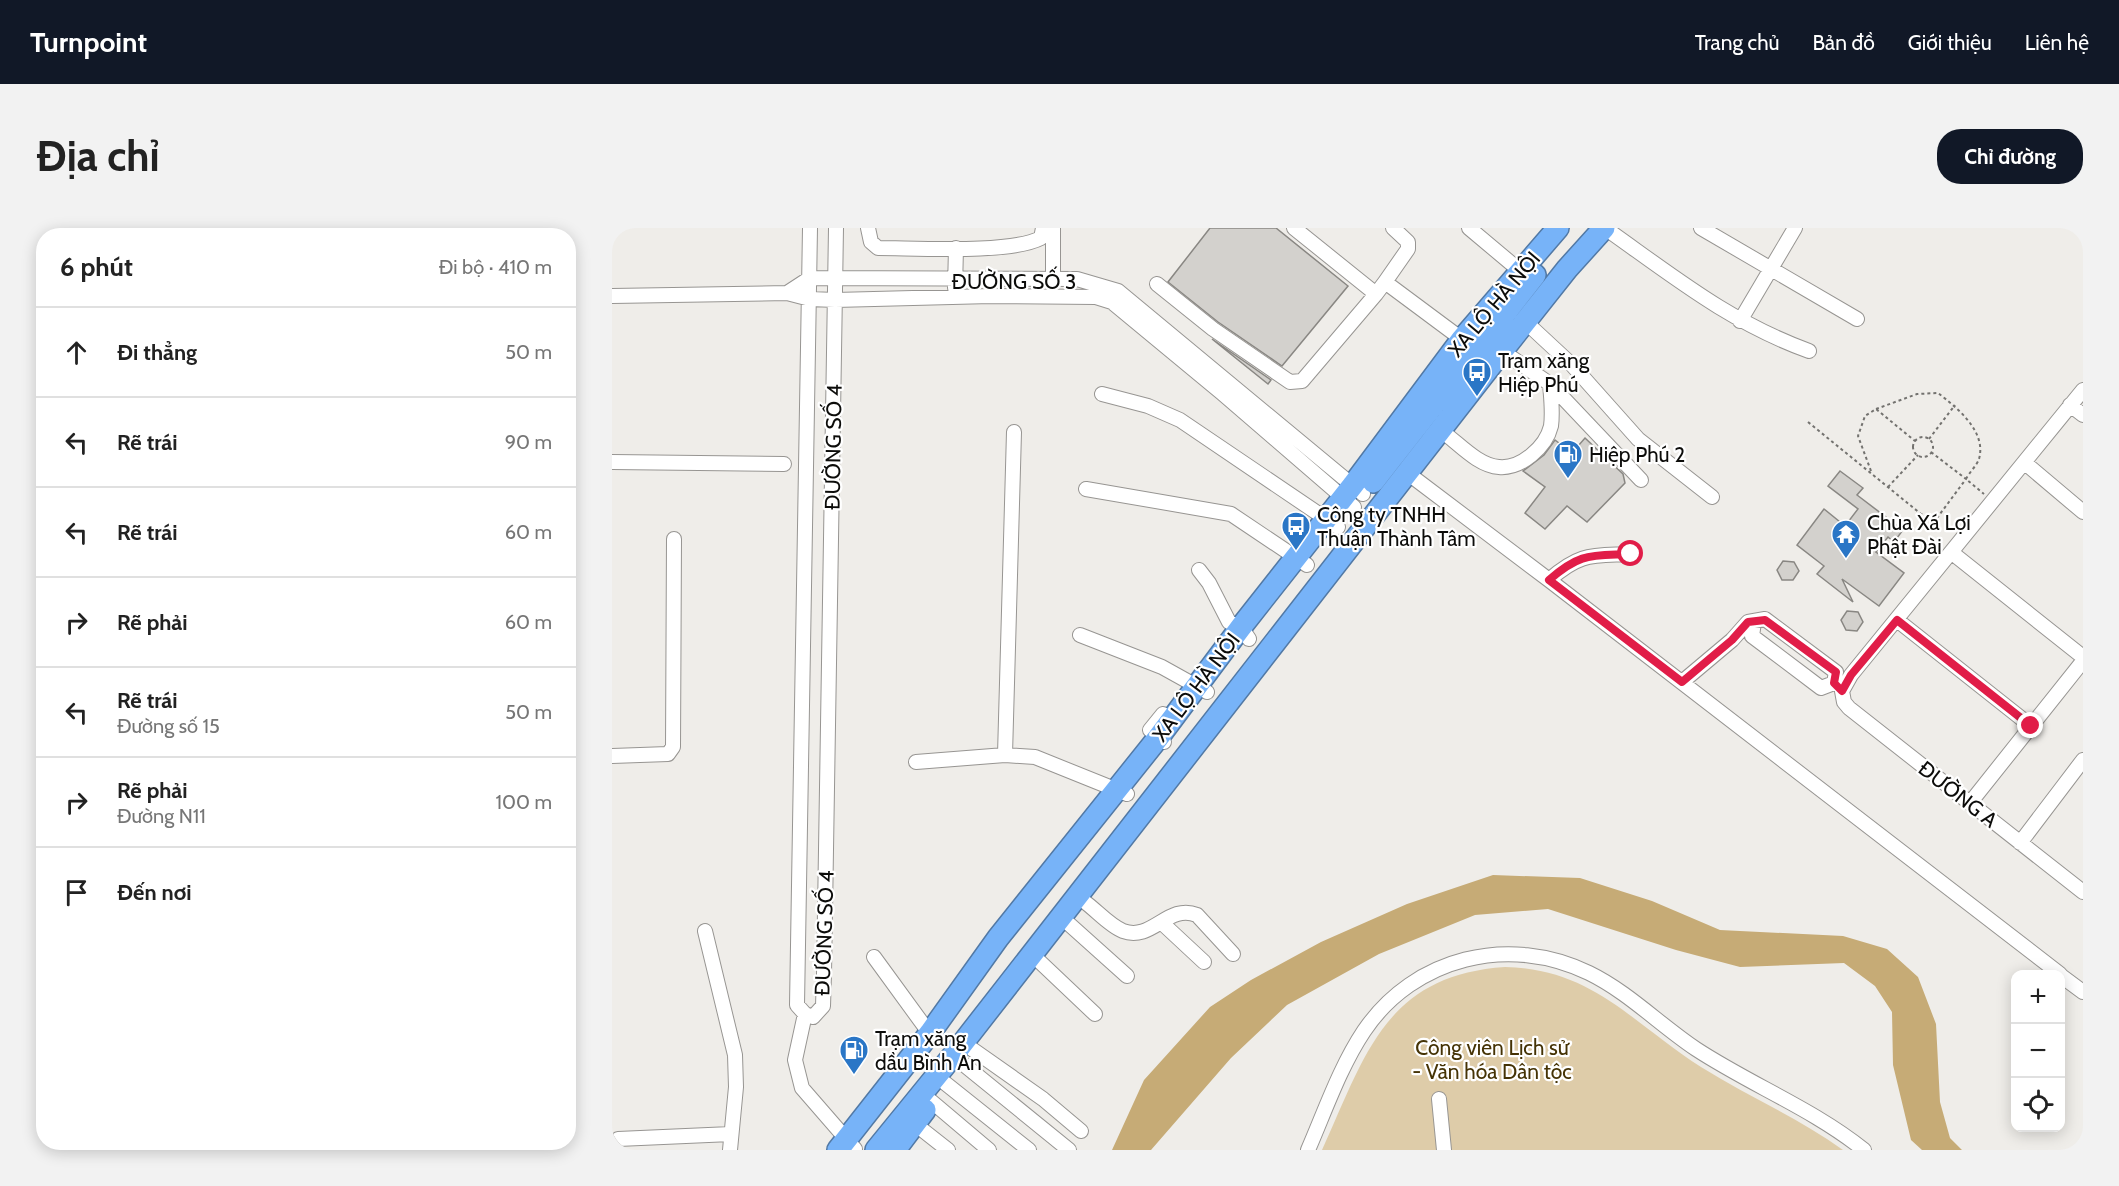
<!DOCTYPE html>
<html lang="vi">
<head>
<meta charset="utf-8">
<style>
	:root { --surface:#fff; --page:#f2f2f2; --text:#222; --muted:#767676; --line:#e0e0e0; --accent:#111827 }
	body { margin:0; font-family:Cabin,sans-serif; background:var(--page); color:var(--text) }
	.controls { position:absolute; right:18px; bottom:18px; display:grid; overflow:hidden; border-radius:12px; box-shadow:0 3px 15px #0003 }
	.controls button { width:54px; height:54px; display:grid; place-items:center; padding:0; border:0; border-bottom:2px solid var(--line); background:var(--surface); color:var(--text); font:30px sans-serif }
	.stop { position:absolute; width:18px; height:18px; margin:-14px; border:4px solid #e11d48; border-radius:50%; background:#fff }
	.stop.end { background:#e11d48; border-color:#fff; box-shadow:0 2px 6px #0008 }
	.list { margin:0; padding:0; list-style:none }
	h2 { display:flex; justify-content:space-between; align-items:center; height:78px; margin:0; padding:0 24px; font-size:26px }
	h2 small { font-size:20px; font-weight:400; color:var(--muted) }
	.list li { display:grid; grid-template-columns:39px 1fr auto; gap:18px; align-items:center; box-sizing:border-box; height:90px; padding:0 24px; border-top:2px solid var(--line) }
	.list b { display:block; font-size:22px; white-space:nowrap }
	.list p { margin:0; font-size:20px; white-space:nowrap; color:var(--muted) }
	.list em { font-size:20px; font-style:normal; color:var(--muted) }
	.icon { flex:none; width:33px; height:33px; fill:none; stroke:currentColor; stroke-width:2; stroke-linecap:round; stroke-linejoin:round }
	.map { position:relative; flex:none; width:1471px; height:922px; overflow:hidden; border-radius:24px }
	header { display:flex; align-items:center; gap:36px; box-sizing:border-box; height:84px; padding:0 30px; background:var(--accent); color:#fff }
	header strong { font-size:28px }
	nav { display:flex; gap:33px; margin-inline-start:auto; font-size:21px }
	.intro { display:flex; align-items:center; justify-content:space-between; box-sizing:border-box; height:144px; padding:0 36px }
	h1 { margin:0; font-size:42px }
	.button { padding:15px 27px; border-radius:24px; background:var(--accent); color:#fff; font-size:21px; font-weight:700 }
	main { display:flex; gap:36px; padding:0 36px }
	aside { flex:1; background:var(--surface); border-radius:24px; box-shadow:0 3px 15px #0003 }
	.map>svg:first-child { display:block }
	.green { fill:#decca9 }
	.water { fill:#c6ab76 }
	.building { fill:#d3d1cd; stroke:#898783; stroke-width:1.5 }
	.lines { fill:none; stroke-linecap:round; stroke-linejoin:round }
	.minor-casing { stroke:#979592; stroke-width:16 }
	.highway-casing { stroke:#5279a5; stroke-width:24 }
	.path { stroke:#73726f; stroke-width:2; stroke-dasharray:3 3; stroke-linecap:butt }
	.minor { stroke:#fff; stroke-width:14 }
	.highway { stroke:#77b3f8; stroke-width:21 }
	.route { stroke:#e11d48; stroke-width:8 }
	.labels { text-anchor:middle; dominant-baseline:central; stroke-width:4.5; stroke-linejoin:round; paint-order:stroke }
	.street-label { font-size:21px; fill:#0c0c0a; stroke:#fff }
	.poi-label { font-size:21px; fill:#0c0c0a; stroke:#fff; text-anchor:start }
	.park-label { font-size:21px; fill:#453305; stroke:#fff }
</style>
</head>
<body>
<header>
<strong>Turnpoint</strong>
<nav><a>Trang chủ</a><a>Bản đồ</a><a>Giới thiệu</a><a>Liên hệ</a></nav>
</header>
<div class="intro"><h1>Địa chỉ</h1><a class="button">Chỉ đường</a></div>
<main>
<aside>
<h2>6 phút<small>Đi bộ · 410 m</small></h2>
<ul class="list">
<li><svg class="icon" aria-label="ahead" viewBox="0 0 24 24"><path d="M12 20V5M6 11l6-6 6 6"/></svg><div><b>Đi thẳng</b></div><em>50 m</em></li>
<li><svg class="icon" aria-label="left" viewBox="0 0 24 24"><path d="M17 20v-9H6M10 6l-5 5 5 5"/></svg><div><b>Rẽ trái</b></div><em>90 m</em></li>
<li><svg class="icon" aria-label="left" viewBox="0 0 24 24"><path d="M17 20v-9H6M10 6l-5 5 5 5"/></svg><div><b>Rẽ trái</b></div><em>60 m</em></li>
<li><svg class="icon" aria-label="right" viewBox="0 0 24 24"><path d="M7 20v-9h11M14 6l5 5-5 5"/></svg><div><b>Rẽ phải</b></div><em>60 m</em></li>
<li><svg class="icon" aria-label="left" viewBox="0 0 24 24"><path d="M17 20v-9H6M10 6l-5 5 5 5"/></svg><div><b>Rẽ trái</b><p>Đường số 15</p></div><em>50 m</em></li>
<li><svg class="icon" aria-label="right" viewBox="0 0 24 24"><path d="M7 20v-9h11M14 6l5 5-5 5"/></svg><div><b>Rẽ phải</b><p>Đường N11</p></div><em>100 m</em></li>
<li><svg class="icon" aria-label="arrive" viewBox="0 0 24 24"><path d="M6 21V4h12l-3 4 3 4H6"/></svg><div><b>Đến nơi</b></div></li>
</ul>
</aside>
<div class="map">
<svg width="1471" height="922" viewBox="0 0 1471 922">
	<rect width="100%" height="100%" fill="#efede9"/>
	<path class="green" d="M893 739C981 741 1020 795 1089 839 1135 868 1187 890 1231 922H710C753 828 773 747 893 739Z"/>
	<path class="water" d="M881 647 968 650 1040 673 1108 702 1231 708 1275 721 1306 749 1324 796 1328 874 1338 910 1350 922H1310L1299 912 1281 837 1280 784 1263 758 1232 735 1128 739 1064 722 936 681 863 687 767 726 675 777 619 830 539 922H500L532 852 598 779 639 752 709 714 795 676Z"/>
	<path class="building" d="M598 0H664L736 58 670 138 606 94 556 54Z
		M600 111 659 152 656 156Z
		M973 210 1011 246 1013 255 975 294 955 278 933 301 913 285 933 259 911 243 932 227 943 212 960 225Z
		M1228 243 1251 260 1245 267 1291 302 1282 314 1276 309 1264 324 1292 345 1267 378 1230 351 1241 374 1205 346 1212 338 1185 317 1212 281 1233 298 1246 281 1216 258Z
		M1171 333 1182 334 1187 343 1181 352H1170L1165 342Z
		M1235 383 1246 384 1251 394 1245 403 1234 402 1229 392Z"/>
	<g class="lines">
		<g class="minor-casing">
			<path id="minor" d="M198 0 185 777 193 786 201 789 211 778 212 746 224 0
				M256 0 259 14 266 20C304 20 398 26 429 10L431 0
				M682 0 764 66 773 54 855 115
				M857 0 913 47
				M1089 0 1245 91
				M1000 5C1066 52 1120 95 1197 123
				M441 51V0
				M773 54 796 21V14L781 0
				M545 56 601 101 678 154 690 153 764 66
				M343 60 344 20
				M175 65 198 50 465 51 506 63 751 266
				M0 68 175 65 198 71 223 72 379 68 484 69 500 74 610 165 742 279
				M1128 93 1183 0
				M919 99 961 138 1026 211 1100 269
				M938 156 1029 252
				M490 166 536 178 568 192 726 299
				M1458 177 1471 187
				M836 208C850 219 868 238 887 239 909 241 934 219 939 198 941 184 939 169 938 156L890 123
				M0 234 172 236
				M1413 235 1471 284
				M802 250 937 352 1448 746
				M474 261 619 286 695 337
				M1339 324 1471 429
				M587 342 597 355 617 394 629 399 637 411
				M937 352C969 324 980 328 1019 326
				M1285 392 1419 498
				M1142 394 1140 408 1209 460 1222 455
				M468 407 550 439 595 464
				M1070 454 1120 412 1136 394 1153 391 1224 444 1222 455
				M1230 463 1239 447 1471 162
				M1230 463 1232 474 1237 480 1471 664
				M551 486 538 502 552 514
				M393 527 402 204
				M0 528 56 526 61 519 62 311
				M304 534 393 527 423 529 515 566
				M1358 575 1471 433
				M1408 615 1471 532
				M473 674C485 683 498 698 511 703 540 714 556 675 585 687L621 726
				M549 694 592 734
				M457 696 515 748
				M93 703 123 827 124 859 118 922
				M262 729 321 810
				M427 733 483 786
				M1448 747 1471 764
				M193 786 183 832 190 860 243 921
				M360 821 431 871 469 903
				M350 835 457 922
				M333 855 417 922
				M827 871 832 922
				M319 873 377 922
				M303 896 336 922
				M6 911 119 906
				M696 922C713 883 728 839 752 803 802 729 897 706 977 745 1016 764 1048 797 1084 821 1139 857 1201 881 1252 922"/>
		</g>
		<g class="highway-casing">
			<path id="highway" d="M761 254 923 47
				M226 922 318 805 386 710 546 510 629 399 741 257 850 111 946 0
				M264 922 343 825 890 123 955 41 992 0
				M283 922 313 882"/>
		</g>
		<path class="path" d="M1264 181 1305 166 1326 165C1344 179 1375 203 1367 231 1365 237 1357 245 1354 251L1372 266
			M1196 194 1309 286 1325 290 1354 251 1319 224
			M1301 219a10 10 0 1 1 20 0a10 10 0 1 1-20 0Z
			M1317 211 1343 177
			M1259 243 1246 208 1253 188 1264 181 1303 213
			M1276 259 1306 227"/>
		<use href="#minor" class="minor"/>
		<use href="#highway" class="highway"/>
	</g>
	<g class="lines">
		<path class="route" d="M1019 326C979 328 969 324 937 352L1070 454 1120 412 1136 394 1153 392 1224 444 1222 455 1230 463 1239 447 1285 392 1419 498"/>
	</g>
	<defs>
		<g id="bus-pin" transform="scale(1.5)"><path d="M0 17L-7.5 6A9.5 9.5 0 1 1 7.5 6Z" fill="#2a76c6" stroke="#fff"/><path d="M-5-6H5V4H4V6H2V4H-2V6H-4V4H-5ZM-3.5-4V0h7V-4ZM-3.5 1.2v1.5H-2V1.2ZM2 1.2v1.5H3.5V1.2Z" fill="#fff"/></g>
		<g id="fuel-pin" transform="scale(1.5)"><path d="M0 17L-7.5 6A9.5 9.5 0 1 1 7.5 6Z" fill="#2a76c6" stroke="#fff"/><path d="M-5.5-6h7V0h2V4h1.3V-2.5L3-4.5l.8-.8L6-3V5H2.5V1h-1V6h-7ZM-4.2-4.7v3.2H.2V-4.7Z" fill="#fff"/></g>
		<g id="temple-pin" transform="scale(1.5)"><path d="M0 17L-7.5 6A9.5 9.5 0 1 1 7.5 6Z" fill="#2a76c6" stroke="#fff"/><path d="M0-6L5-2H3V0L6.5 2.5H4V6H1.5V3h-3V6H-4V2.5H-6.5L-3 0V-2H-5Z" fill="#fff"/></g>
	</defs>
	<g fill-rule="evenodd">
		<use href="#bus-pin" x="865" y="144"/>
		<use href="#fuel-pin" x="956" y="226"/>
		<use href="#bus-pin" x="684" y="298"/>
		<use href="#temple-pin" x="1234" y="306"/>
		<use href="#fuel-pin" x="242" y="822"/>
	</g>
	<g class="labels">
		<g class="street-label">
			<text x="402" y="53">ĐƯỜNG SỐ 3</text>
			<text transform="translate(882 76) rotate(-50)">XA LỘ HÀ NỘI</text>
			<text transform="translate(221 219) rotate(-89)">ĐƯỜNG SỐ 4</text>
			<text transform="translate(584 459) rotate(-53)">XA LỘ HÀ NỘI</text>
			<text transform="translate(1346 566) rotate(38)">ĐƯỜNG A</text>
			<text transform="translate(212 705) rotate(-88)">ĐƯỜNG SỐ 4</text>
		</g>
		<g class="poi-label">
			<text x="886" y="132">Trạm xăng<tspan x="886" dy="24">Hiệp Phú</tspan></text>
			<text x="977" y="226">Hiệp Phú 2</text>
			<text x="705" y="286">Công ty TNHH<tspan x="705" dy="24">Thuận Thành Tâm</tspan></text>
			<text x="1255" y="294">Chùa Xá Lợi<tspan x="1255" dy="24">Phật Đài</tspan></text>
			<text x="263" y="810">Trạm xăng<tspan x="263" dy="24">dầu Bình An</tspan></text>
		</g>
		<g class="park-label">
			<text x="880" y="819">Công viên Lịch sử<tspan x="880" dy="24">- Văn hóa Dân tộc</tspan></text>
		</g>
	</g>
</svg>
<div class="controls">
<button>+</button>
<button>−</button>
<button><svg class="icon" aria-label="locate" viewBox="0 0 24 24"><circle cx="12" cy="12" r="6"/><path d="M12 2v4M12 18v4M2 12h4M18 12h4"/></svg></button>
</div>
<div class="stop" style="left:1019px;top:326px"></div>
<div class="stop end" style="left:1419px;top:498px"></div>
</div>
</main>
</body>
</html>
